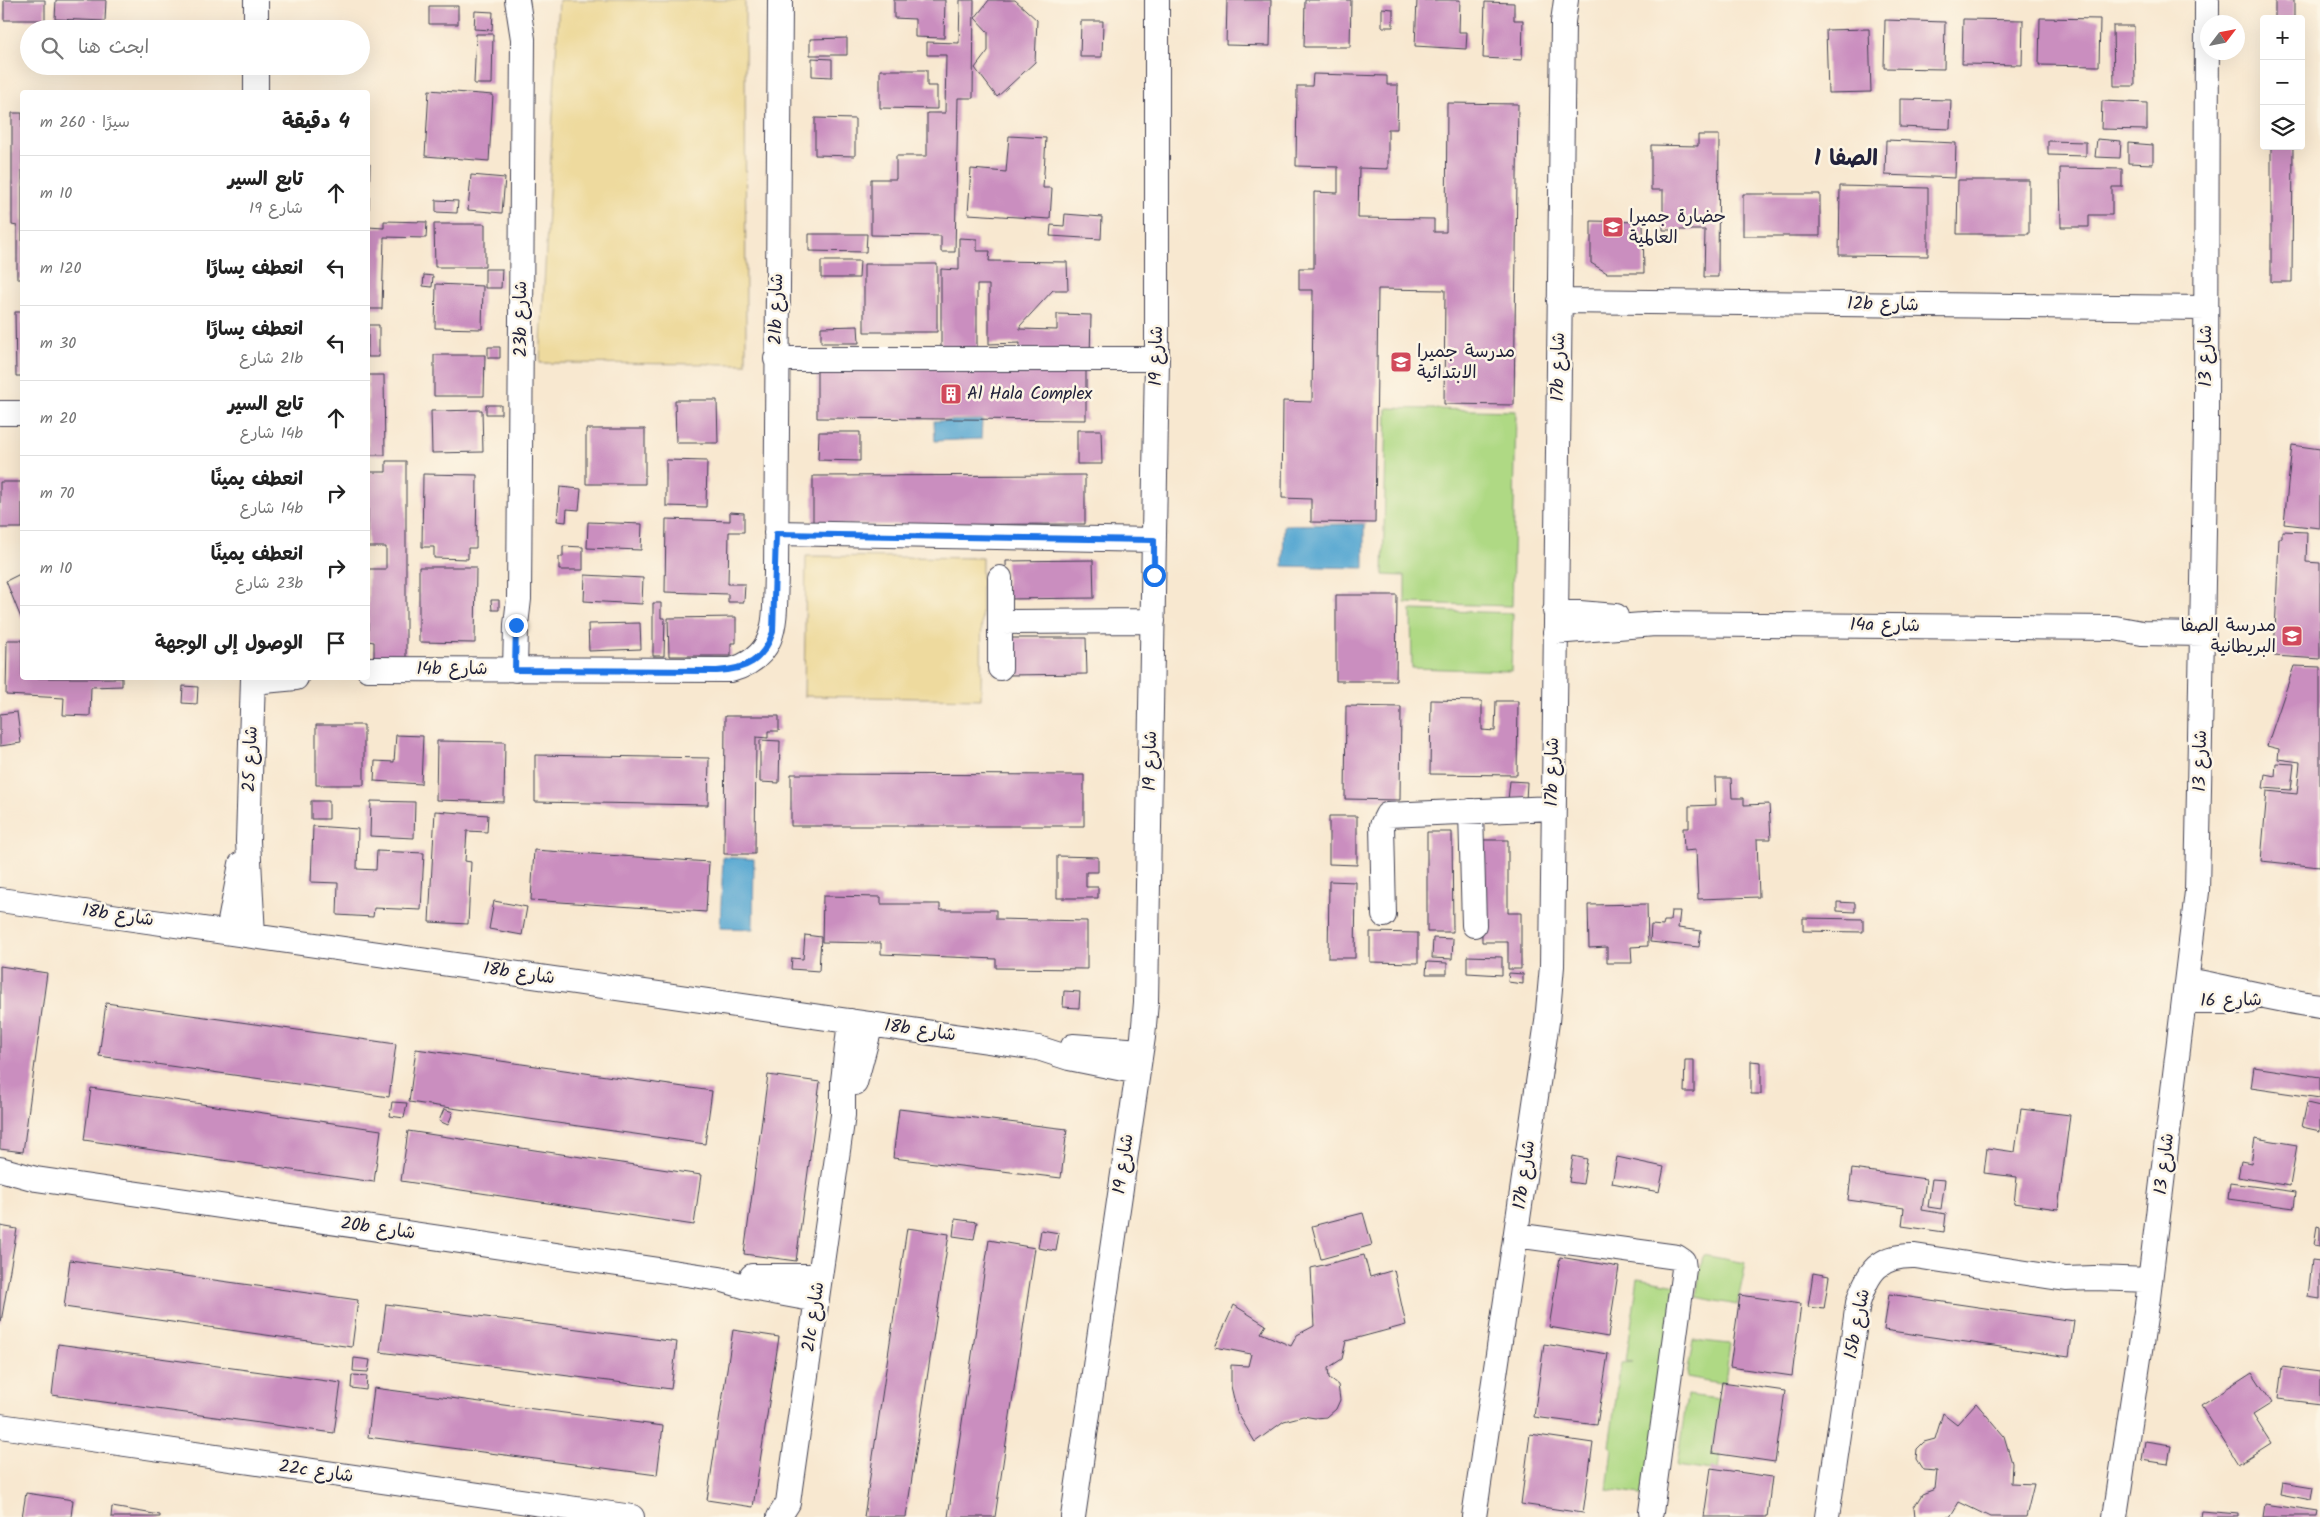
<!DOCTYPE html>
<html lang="ar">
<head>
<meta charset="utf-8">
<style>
	:root { --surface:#fff; --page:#f6f6f6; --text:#222; --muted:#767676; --line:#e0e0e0 }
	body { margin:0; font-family:Kalam,"Playpen Sans Arabic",sans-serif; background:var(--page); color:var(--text); direction:rtl }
	.controls { position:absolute; right:15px; top:15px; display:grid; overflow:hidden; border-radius:5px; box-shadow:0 5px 20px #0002 }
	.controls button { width:45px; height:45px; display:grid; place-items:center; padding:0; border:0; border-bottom:1px solid var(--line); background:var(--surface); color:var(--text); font:25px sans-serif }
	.compass { position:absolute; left:2200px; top:15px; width:45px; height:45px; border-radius:50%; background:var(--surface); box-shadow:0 5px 20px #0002; rotate:58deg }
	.stop { position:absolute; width:15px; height:15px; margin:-11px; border:4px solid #1a73e8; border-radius:50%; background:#fff }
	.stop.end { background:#1a73e8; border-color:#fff; box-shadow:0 1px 5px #0008 }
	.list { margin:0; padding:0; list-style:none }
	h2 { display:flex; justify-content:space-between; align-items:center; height:65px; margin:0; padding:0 20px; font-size:21px }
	h2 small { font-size:16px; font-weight:400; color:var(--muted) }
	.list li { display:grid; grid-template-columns:32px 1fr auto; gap:15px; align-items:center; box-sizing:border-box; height:75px; padding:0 20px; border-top:1px solid var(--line) }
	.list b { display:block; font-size:19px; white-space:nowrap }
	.list p { margin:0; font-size:16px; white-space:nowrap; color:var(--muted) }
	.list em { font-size:16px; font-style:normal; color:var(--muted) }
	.icon { flex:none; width:28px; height:28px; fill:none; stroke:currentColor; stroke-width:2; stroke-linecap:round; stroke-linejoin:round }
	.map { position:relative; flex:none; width:2320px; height:1517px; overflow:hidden; direction:ltr }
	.search { position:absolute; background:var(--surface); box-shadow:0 5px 20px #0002; left:20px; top:20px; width:350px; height:55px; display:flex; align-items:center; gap:12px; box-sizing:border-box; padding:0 18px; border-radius:28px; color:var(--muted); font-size:19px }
	.panel { position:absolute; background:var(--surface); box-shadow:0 5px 20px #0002; left:20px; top:90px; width:350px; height:590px; border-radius:5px; direction:rtl }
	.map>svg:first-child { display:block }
	.green { fill:#afd984; stroke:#687e60 }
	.sand { fill:#eeda9e; stroke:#887e6c }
	.water { fill:#58a8d2; stroke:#3d6586 }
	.building { fill:#ca8ebf }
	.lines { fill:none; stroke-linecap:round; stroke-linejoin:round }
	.street-casing { stroke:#424051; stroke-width:26 }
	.street { stroke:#fff; stroke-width:24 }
	.route { stroke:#1a73e8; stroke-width:6 }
	.labels { text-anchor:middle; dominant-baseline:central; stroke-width:5; stroke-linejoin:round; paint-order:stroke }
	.poi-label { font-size:18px; fill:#22223b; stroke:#fcf5e5; text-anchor:start }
	.street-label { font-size:18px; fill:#22223b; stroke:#fcf5e5 }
	.district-label { font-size:22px; font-weight:bold; fill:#22223b; stroke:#fcf5e5 }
</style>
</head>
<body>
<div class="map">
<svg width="2320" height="1517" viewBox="0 0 2320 1517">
	<rect width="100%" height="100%" fill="#fcf5e5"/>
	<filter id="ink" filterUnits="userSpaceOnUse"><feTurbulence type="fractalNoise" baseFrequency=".02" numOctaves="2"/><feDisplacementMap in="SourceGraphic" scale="10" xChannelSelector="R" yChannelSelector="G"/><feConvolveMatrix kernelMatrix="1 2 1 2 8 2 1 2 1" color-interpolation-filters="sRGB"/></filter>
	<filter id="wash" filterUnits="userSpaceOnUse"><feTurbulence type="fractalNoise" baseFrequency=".0096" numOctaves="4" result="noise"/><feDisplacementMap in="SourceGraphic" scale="20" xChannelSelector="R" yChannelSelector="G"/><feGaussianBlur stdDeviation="1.12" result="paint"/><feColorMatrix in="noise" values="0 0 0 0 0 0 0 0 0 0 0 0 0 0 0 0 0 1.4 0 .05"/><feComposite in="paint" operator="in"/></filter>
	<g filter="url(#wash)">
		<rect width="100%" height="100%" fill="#f8e8d0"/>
		<path class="green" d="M1387 408 1516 411 1512 606 1405 603V576L1383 575Z
			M1411 610 1513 613 1511 671 1412 668Z
			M1703 1255 1746 1263 1737 1305 1696 1297Z
			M1638 1278 1677 1285 1647 1496 1607 1490 1612 1448 1609 1446 1621 1363 1633 1362 1626 1361Z
			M1693 1340 1730 1344 1725 1384 1687 1377Z
			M1687 1395 1726 1400 1718 1472 1677 1466Z"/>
		<path class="sand" d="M559 0H745L746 364 540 363Z
			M806 556 982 558 981 699 804 696Z"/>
		<path class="water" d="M982 420 981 439 935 441 934 421Z
			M1364 524V568L1283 566 1284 525Z
			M723 857 754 859 753 929 720 928Z"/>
		<g id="blocks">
			<path class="building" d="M4 0H45V20H4Z
				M56 0H106L105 21 55 19Z
				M894 0H945L944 38 915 37V19L894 18Z
				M960 0H974L973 98H958L955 252H941V236L871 235V179H896V156H927V113H945L946 55H927V42L959 43Z
				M989 0H1015L1037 20 1035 62 997 97 975 68 988 51V32L975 18Z
				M1227 0H1271L1270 46 1226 45Z
				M1305 0H1351L1350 47H1304Z
				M1417 0H1460L1459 32H1467L1466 49 1415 46Z
				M2275 0H2294V19H2275Z
				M1485 2 1514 3V20H1523L1522 60 1483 58Z
				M429 6H458V24H429Z
				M1382 8 1393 9V27H1382Z
				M475 11 493 12 492 30 474 29Z
				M2040 18 2100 19 2099 66 2039 65Z
				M1963 19 2023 20 2022 65 1962 64Z
				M1885 20 1945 22 1944 69 1884 68Z
				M1081 21H1103L1102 57H1080Z
				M2113 26H2134L2135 86H2114Z
				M1869 29 1871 92 1828 93 1826 30Z
				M476 34H493L492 84H474Z
				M847 38V55H810V39Z
				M812 58 832 59V77L812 76Z
				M880 70H927V86H937V109L880 108Z
				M1313 74 1387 76V85H1398L1397 129H1388V169L1359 168 1358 218 1434 219V232H1446L1447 103 1518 104 1514 405 1444 404 1445 290 1378 289 1375 523 1311 522V499L1282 498 1283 401 1312 402 1313 290H1299V268H1314V192L1338 193V167L1296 166 1297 86H1312Z
				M429 90 493 95 489 161 425 156Z
				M1900 99 1951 100 1950 129 1900 127Z
				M2102 101 2147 103V130L2101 129Z
				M12 113H22V279H17V226L12 225Z
				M815 118 855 119V156L815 155Z
				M1698 135H1719L1718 277H1704L1705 230H1663V190H1651V145L1698 146Z
				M1009 136 1046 138 1043 188H1052L1050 219 968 214 971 169 1006 172Z
				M2097 139 2121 141 2120 158 2095 157Z
				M1886 140 1956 143 1955 178 1885 175Z
				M2048 141 2086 142V156L2048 155Z
				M2128 143 2153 145V164L2128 163Z
				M2271 146H2293L2292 282H2271Z
				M368 164H370L369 209H368Z
				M2060 168 2122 169V187H2112V215H2089V227H2061Z
				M471 175 505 178 502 213 468 210Z
				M1958 180H2029V234H1957Z
				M1840 186 1928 188V256L1839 255Z
				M1743 194H1820V236H1743Z
				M436 200 458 201 457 213 436 212Z
				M1065 214 1102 217 1101 239 1050 236 1051 225 1064 226Z
				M384 221 427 222 426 238 384 237 382 309H368V227L384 228Z
				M1591 221 1643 222 1644 273H1607L1591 263Z
				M434 224H485V267H435Z
				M809 234H867L866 252 809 251Z
				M959 238 977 239V251H990L989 261 1067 262 1068 290H1053L1020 326V329L1057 330V314L1091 315 1090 358 1019 357 1020 343 989 344V285H977V351H941V269L959 270Z
				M821 261H860L859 278H821Z
				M864 264H937V332H864Z
				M485 269H502L501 288H485Z
				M424 275 433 276 432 287 423 286Z
				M436 284 483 286 482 329 435 328Z
				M15 312H22V376H16Z
				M368 325H379V357H368Z
				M858 326 859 343H821V327Z
				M488 347H500V358H488Z
				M434 355H485L484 396H434Z
				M817 368 1086 369V420L817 418Z
				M368 375H384L385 455H368Z
				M675 400H717L718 443H676Z
				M486 405H501V414H486Z
				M482 410 483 452 432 453 431 411Z
				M586 429H645V484H586Z
				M1077 430H1101L1102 464H1077Z
				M819 432H860V461L818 460Z
				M2292 445 2320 449V528L2284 524Z
				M666 460 707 461 706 507 666 506Z
				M386 461H406V657H374V642L368 641V569H386V547H368V472H386Z
				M423 474 477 475 476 548H468V559L434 558V547H422Z
				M1085 475V524L813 525V476Z
				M0 482H22V528H0Z
				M560 487 581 489 579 510 567 509 566 522 557 521Z
				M730 512 744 513V532H729L728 584H745L744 602H728V594L665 592 666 519 730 521Z
				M588 522 642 524 641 550 587 548Z
				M2282 531 2307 532 2306 562 2320 563V659L2274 656 2279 538H2282Z
				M563 546 583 547V570H559V557H563Z
				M1093 560 1094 598 1007 599 1006 561Z
				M419 567H476L475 643 419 642Z
				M22 573V619L21 618 6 581Z
				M585 575 643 578 642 604 584 601Z
				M1336 595H1397L1396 681H1336Z
				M491 600H499V610H492Z
				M653 603H661V618H665L664 656H653Z
				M736 617V643H731V656H669L668 618Z
				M640 623 641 649 589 651 588 624Z
				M1009 638H1086L1087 674 1009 675Z
				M7 640H22V678H122V686L91 687 90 716 63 715 64 698 6 695Z
				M2294 666 2320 667V867L2261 861 2267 791 2297 794 2300 762 2278 759 2279 749 2267 746Z
				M183 686 198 687 197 704 182 703Z
				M1431 700 1482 701V730L1495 731 1496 701H1518L1517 775 1430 774Z
				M1346 706 1401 707 1400 800 1345 799Z
				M17 712 21 743 0 746V714Z
				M725 716H779V731H768V738L756 737 755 854H724Z
				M316 725H364V785H316Z
				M396 735 423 736 421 784 374 781 375 761 394 762Z
				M760 740 780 741 779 783 760 782Z
				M437 741 505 742 504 802 436 800Z
				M535 755 709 758 708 805 535 802Z
				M2276 763 2294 764 2291 790 2263 788 2265 774 2275 776Z
				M791 774 1084 775V826H791Z
				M1715 778H1731L1732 798H1744V805L1769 804 1771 839H1757L1759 897 1698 899 1696 850 1684 851 1683 828H1689V806L1716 805Z
				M1510 781 1527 782 1526 801 1508 800Z
				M311 801H329V819H311Z
				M371 801 415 802 414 838 370 836Z
				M435 811 488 815 487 832 467 831 465 861 471 862 468 924 429 922Z
				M1329 816H1357V865L1329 864Z
				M313 826 358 829 357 869 376 870 377 851 424 853 421 910 374 908 373 917 337 915 338 883 311 882Z
				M1427 832H1452L1453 932H1427Z
				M1481 840H1508V913H1521V969H1508V942H1482Z
				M534 850 709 862 706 912 531 900Z
				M1057 856 1098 857V872H1086V887H1098V898H1057Z
				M1329 881 1356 882 1355 958H1328Z
				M823 896 881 897V904H940V910H996V919L1087 921V969L996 968V959L881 954V943L822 942Z
				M494 901 527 907 522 935 489 929Z
				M1837 902 1855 903V912L1837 911Z
				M1647 904 1648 946 1631 947 1632 963H1607V947L1589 948 1588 905Z
				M1671 911H1680L1678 928 1701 931 1699 947 1650 942 1651 925 1663 926 1664 921H1670Z
				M1803 918 1863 919V932L1803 931Z
				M1370 932 1418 933V963L1370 962Z
				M805 935 821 937 819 971 791 969 792 958 803 959Z
				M1433 938 1453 939 1452 959 1432 958Z
				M1467 956 1502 957V975L1467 973Z
				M1427 962 1447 963V974H1426Z
				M0 966 47 973 23 1152 0 1149Z
				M1509 973 1523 974V984L1508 982Z
				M1064 991 1080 992 1079 1008 1063 1007Z
				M106 1003 396 1044 389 1097 99 1056Z
				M416 1049 712 1091 705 1144 409 1102Z
				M1685 1060H1694V1092H1684Z
				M1751 1061 1761 1062V1094H1751Z
				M2254 1067 2320 1077V1098L2251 1088Z
				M768 1075 820 1082 796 1261 744 1254Z
				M91 1088 381 1130 374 1182 84 1140Z
				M392 1102 407 1103 404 1118 390 1116Z
				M2307 1103 2320 1106V1131L2302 1127Z
				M444 1109 453 1112 448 1125 439 1121Z
				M899 1109 1067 1129 1061 1178 893 1158Z
				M2021 1109 2070 1115 2058 1209 2014 1203 2017 1177 1984 1173 1987 1148 2015 1152Z
				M408 1131 701 1175 694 1225 401 1181Z
				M2255 1138 2297 1145 2290 1186 2238 1177 2241 1161 2251 1163Z
				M1573 1156 1587 1159 1583 1184 1569 1182Z
				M1617 1157 1664 1167 1659 1192 1612 1183Z
				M1852 1169 1926 1179 1922 1210 1946 1214 1944 1232 1902 1226 1904 1208 1848 1200Z
				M1932 1179 1945 1180 1941 1209 1928 1207Z
				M2230 1183 2296 1192 2294 1208 2228 1199Z
				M1363 1213 1372 1245 1321 1259 1312 1226Z
				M955 1219 977 1222 974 1239 953 1236Z
				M0 1226 17 1229 1 1322H0Z
				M2317 1226 2320 1227V1246L2314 1245Z
				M907 1228 949 1234 906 1517H864Z
				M1041 1230 1059 1233 1056 1251 1038 1248Z
				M989 1240 1035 1248 995 1517H948Z
				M1364 1255 1370 1277 1394 1270 1406 1325 1346 1341 1342 1359 1328 1368 1329 1378 1338 1385 1340 1400 1336 1409 1327 1417 1315 1418 1303 1416 1284 1421 1255 1442 1237 1412 1231 1386V1365L1248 1366 1251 1354 1215 1347 1234 1305 1266 1325 1261 1333 1291 1346 1297 1335 1314 1326 1311 1268Z
				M1560 1257 1619 1267 1608 1337 1549 1327Z
				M70 1260 358 1300 352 1347 64 1307Z
				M2312 1260 2320 1261V1299L2308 1297Z
				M1813 1273 1829 1276 1824 1309 1808 1307Z
				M1889 1294 2074 1321 2069 1357 1884 1330Z
				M1740 1295 1801 1304 1792 1376 1730 1367Z
				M386 1304 677 1342 671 1389 380 1352Z
				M733 1330 779 1337 753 1507 707 1500Z
				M58 1344 341 1383 334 1433 52 1395Z
				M1544 1344 1608 1354 1597 1425 1534 1417Z
				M354 1358 370 1360 368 1372 353 1371Z
				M2282 1367 2320 1372V1404L2278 1399Z
				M2252 1372 2272 1403 2253 1415 2271 1443 2238 1464 2201 1405Z
				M352 1375 367 1376 366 1390 351 1388Z
				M1722 1382 1785 1391 1775 1462 1712 1453Z
				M374 1388 663 1426 657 1475 368 1437Z
				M1976 1403 2004 1436 2012 1463 2011 1483 2034 1484 2026 1517H1990L1959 1502 1950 1517H1915L1914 1507 1922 1494 1935 1489 1937 1471 1923 1470 1916 1459 1917 1449 1924 1442 1935 1439 1943 1413 1957 1424Z
				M1530 1434 1593 1443 1583 1513 1521 1504Z
				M2145 1441 2171 1445 2168 1464 2142 1460Z
				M1711 1468 1772 1477 1767 1517H1704Z
				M2282 1482 2313 1487 2311 1500 2280 1494Z
				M26 1493 73 1500 71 1517H22Z
				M2265 1504 2318 1512 2317 1517H2263Z
				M112 1507 160 1515V1517H111Z
				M2201 1511 2239 1514V1517H2200Z"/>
		</g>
	</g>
	<g filter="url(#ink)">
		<use href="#blocks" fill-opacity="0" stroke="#424051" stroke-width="1"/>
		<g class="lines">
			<g class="street-casing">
				<path id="street" d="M256 29V0
					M256 92V66
					M1559 301 2206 308
					M776 359H1157
					M0 413H22
					M776 533 1154 540
					M1555 611 1616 616
					M1001 622 1153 621
					M1555 632 1655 624 2115 628 2142 633 2204 634
					M1000 668V578
					M368 669 731 670C781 656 774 616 776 574L780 0
					M515 670 516 625 519 599 523 39 517 0
					M253 678 248 841 253 936
					M253 682 296 678
					M1471 811 1474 925
					M0 900 1038 1048 1069 1058 1138 1072
					M1384 915 1382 825 1387 815 1553 808
					M228 932 241 864
					M2188 980C2232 988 2275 1000 2320 1006
					M2185 1002H2247
					M1073 1046 1141 1051
					M855 1083 871 1024
					M0 1169 36 1179 720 1279 747 1287 817 1300
					M1516 1235 1677 1257 1683 1261 1684 1269 1651 1512
					M752 1276H820
					M0 1426 632 1517
					M779 1517 788 1503 790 1488 843 1115V1081L850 1021
					M1073 1517 1143 1037 1146 1002 1157 359V0
					M1474 1517 1547 1022 1552 966 1563 22 1566 0
					M1827 1517 1858 1303C1868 1271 1879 1255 1915 1256L2066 1279 2094 1278 2150 1280
					M2115 1517 2148 1298 2197 892 2206 427 2207 0"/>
			</g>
			<use href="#street" class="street"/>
		</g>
	</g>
	<g class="lines" filter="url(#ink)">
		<path class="route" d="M516 625 515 670 717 671C747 669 763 661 773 632L776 534 1154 540V575"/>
	</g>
	<defs>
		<g id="school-square" transform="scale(1.125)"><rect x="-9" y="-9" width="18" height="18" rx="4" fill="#d1495b" stroke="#fcf5e5"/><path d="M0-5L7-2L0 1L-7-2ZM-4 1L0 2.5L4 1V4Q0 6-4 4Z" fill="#fff"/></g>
		<g id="building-square" transform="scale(1.125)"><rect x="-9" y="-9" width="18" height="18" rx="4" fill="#d1495b" stroke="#fcf5e5"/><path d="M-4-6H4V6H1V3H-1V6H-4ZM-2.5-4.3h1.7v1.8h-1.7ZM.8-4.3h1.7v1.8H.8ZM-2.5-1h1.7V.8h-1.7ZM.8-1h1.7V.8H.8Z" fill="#fff"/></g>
	</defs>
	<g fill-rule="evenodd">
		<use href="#school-square" x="1613" y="227"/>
		<use href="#school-square" x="1401" y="362"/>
		<use href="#building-square" x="951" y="394"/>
		<use href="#school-square" x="2292" y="636"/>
	</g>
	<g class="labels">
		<g class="poi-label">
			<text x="1629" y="217">حضارة جميرا<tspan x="1629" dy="21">العالمية</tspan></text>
			<text x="1417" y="352">مدرسة جميرا<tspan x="1417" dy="21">الابتدائية</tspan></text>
			<text x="967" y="394">Al Hala Complex</text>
			<text x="2276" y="626" text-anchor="end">مدرسة الصفا<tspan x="2276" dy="21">البريطانية</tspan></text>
		</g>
		<g class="street-label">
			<text transform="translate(1883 305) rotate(1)">12b شارع</text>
			<text transform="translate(777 309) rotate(-89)">21b شارع</text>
			<text transform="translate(521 319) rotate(-90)">23b شارع</text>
			<text transform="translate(1157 356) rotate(-89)">شارع 19</text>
			<text transform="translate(2206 356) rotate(-90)">شارع 13</text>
			<text transform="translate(1559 367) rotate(-89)">17b شارع</text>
			<text transform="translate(1885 626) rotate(1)">14a شارع</text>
			<text x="452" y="669">14b شارع</text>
			<text transform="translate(251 759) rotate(-88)">شارع 25</text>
			<text transform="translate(1151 761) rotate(-89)">شارع 19</text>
			<text transform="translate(2201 761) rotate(-89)">شارع 13</text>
			<text transform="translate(1553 772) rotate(-89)">17b شارع</text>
			<text transform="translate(118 916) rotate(8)">18b شارع</text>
			<text transform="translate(519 974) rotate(8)">18b شارع</text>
			<text transform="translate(2231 1001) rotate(-1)">شارع 16</text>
			<text transform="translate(920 1031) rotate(8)">18b شارع</text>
			<text transform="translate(1124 1164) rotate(-82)">شارع 19</text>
			<text transform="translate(2165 1164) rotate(-83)">شارع 13</text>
			<text transform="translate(1525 1175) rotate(-82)">17b شارع</text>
			<text transform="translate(378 1229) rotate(8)">20b شارع</text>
			<text transform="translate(814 1317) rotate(-82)">21c شارع</text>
			<text transform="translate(1858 1324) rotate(-79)">15b شارع</text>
			<text transform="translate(316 1472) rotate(8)">22c شارع</text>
		</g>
		<g class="district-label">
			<text x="1846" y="159">الصفا 1</text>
		</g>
	</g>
</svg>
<div class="controls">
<button>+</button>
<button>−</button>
<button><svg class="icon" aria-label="layers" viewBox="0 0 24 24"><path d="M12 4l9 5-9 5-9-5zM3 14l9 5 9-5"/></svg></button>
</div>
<svg class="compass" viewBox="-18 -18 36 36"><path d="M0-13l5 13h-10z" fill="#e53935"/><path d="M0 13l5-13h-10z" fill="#767676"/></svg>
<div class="stop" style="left:1154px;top:575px"></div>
<div class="stop end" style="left:516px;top:625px"></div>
<div class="search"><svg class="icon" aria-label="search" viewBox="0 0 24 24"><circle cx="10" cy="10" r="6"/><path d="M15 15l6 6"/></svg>ابحث هنا</div>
<section class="panel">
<h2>4 دقيقة<small>سيرًا · 260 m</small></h2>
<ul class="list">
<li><svg class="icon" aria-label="ahead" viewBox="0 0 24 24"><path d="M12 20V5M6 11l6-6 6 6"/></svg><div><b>تابع السير</b><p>شارع 19</p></div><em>10 m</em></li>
<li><svg class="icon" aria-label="left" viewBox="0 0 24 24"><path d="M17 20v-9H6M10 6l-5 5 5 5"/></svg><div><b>انعطف يسارًا</b></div><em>120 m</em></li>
<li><svg class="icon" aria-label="left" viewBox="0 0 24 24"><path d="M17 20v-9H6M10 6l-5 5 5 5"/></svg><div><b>انعطف يسارًا</b><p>21b شارع</p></div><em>30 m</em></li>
<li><svg class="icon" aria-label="ahead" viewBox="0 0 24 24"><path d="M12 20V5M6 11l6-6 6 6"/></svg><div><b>تابع السير</b><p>14b شارع</p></div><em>20 m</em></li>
<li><svg class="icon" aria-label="right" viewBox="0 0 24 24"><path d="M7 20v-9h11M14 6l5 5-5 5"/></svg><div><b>انعطف يمينًا</b><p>14b شارع</p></div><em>70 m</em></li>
<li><svg class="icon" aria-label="right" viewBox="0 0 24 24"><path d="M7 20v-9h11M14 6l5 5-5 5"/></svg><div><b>انعطف يمينًا</b><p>23b شارع</p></div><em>10 m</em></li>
<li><svg class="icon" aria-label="arrive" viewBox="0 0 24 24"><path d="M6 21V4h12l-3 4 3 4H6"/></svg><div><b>الوصول إلى الوجهة</b></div></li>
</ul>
</section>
</div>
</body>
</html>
